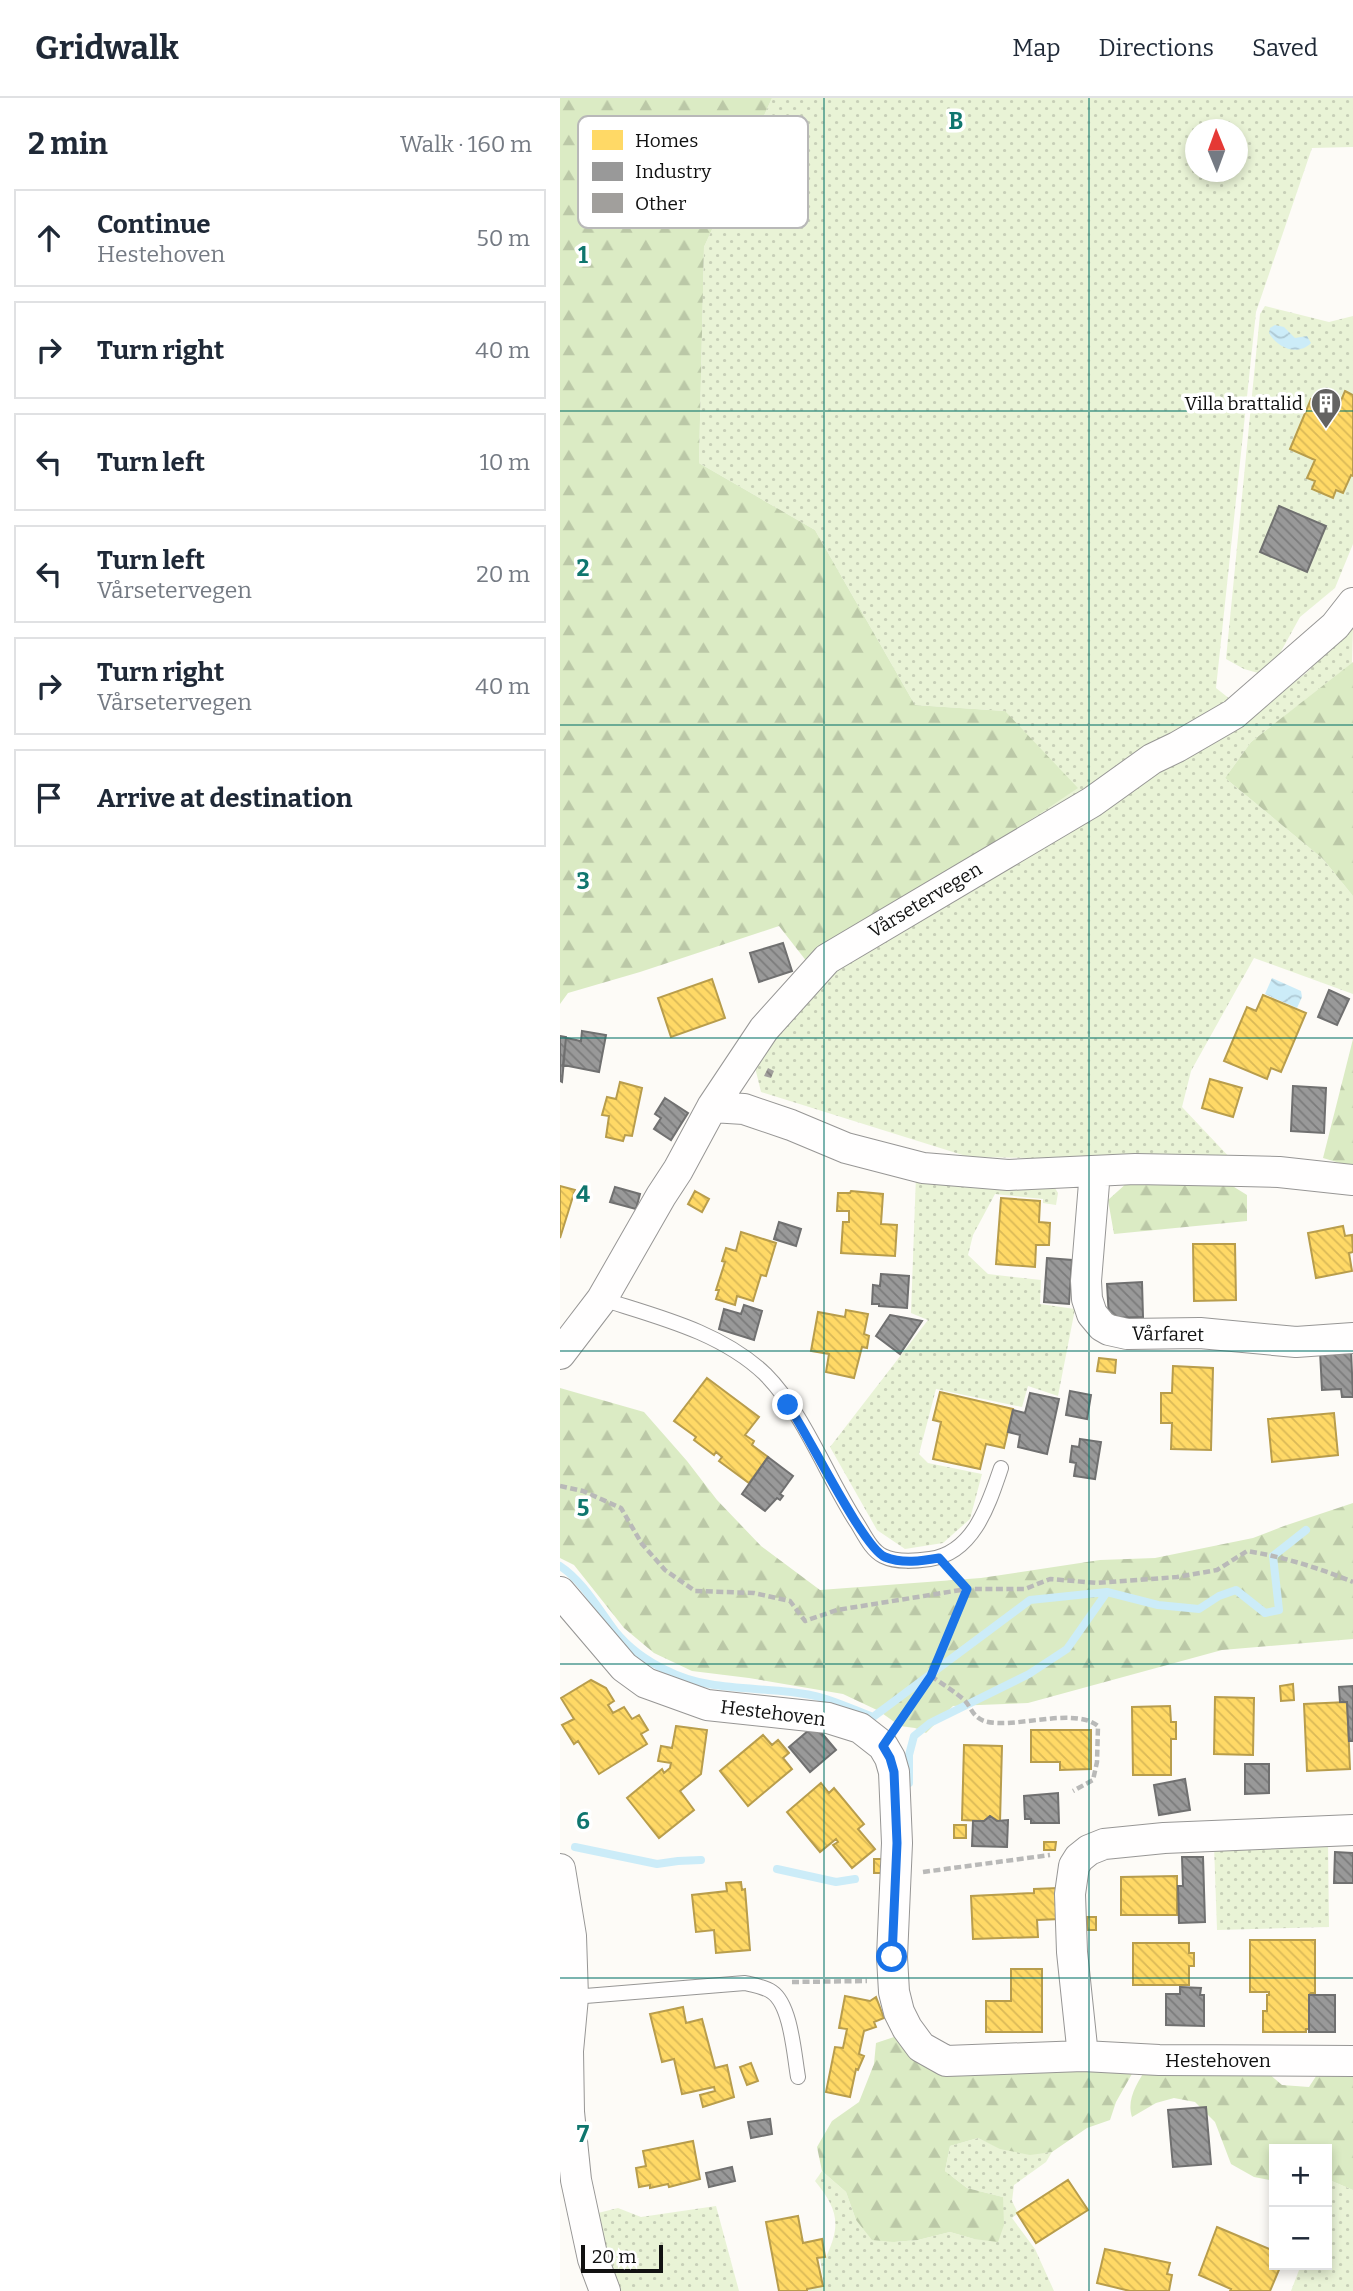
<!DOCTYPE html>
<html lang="en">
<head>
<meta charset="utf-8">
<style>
	:root { --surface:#fff; --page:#f2f2f3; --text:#1f2937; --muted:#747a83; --line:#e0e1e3 }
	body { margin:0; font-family:Bitter,serif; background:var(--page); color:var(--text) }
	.controls { position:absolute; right:21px; bottom:21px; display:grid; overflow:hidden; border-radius:0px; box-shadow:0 4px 10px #0003 }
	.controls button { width:63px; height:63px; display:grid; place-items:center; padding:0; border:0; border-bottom:2px solid var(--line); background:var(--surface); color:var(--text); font:35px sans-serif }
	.compass { position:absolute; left:625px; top:21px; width:63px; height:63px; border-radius:50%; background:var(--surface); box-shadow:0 4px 10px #0003; rotate:359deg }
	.scale { position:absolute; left:21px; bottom:18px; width:82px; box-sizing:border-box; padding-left:7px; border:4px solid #111; border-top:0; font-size:19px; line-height:24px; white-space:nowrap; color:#111; -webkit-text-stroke:5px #fff; paint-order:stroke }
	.stop { position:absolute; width:21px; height:21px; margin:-16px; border:5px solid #1a73e8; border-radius:50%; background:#fff }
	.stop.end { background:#1a73e8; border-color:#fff; box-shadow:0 2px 7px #0008 }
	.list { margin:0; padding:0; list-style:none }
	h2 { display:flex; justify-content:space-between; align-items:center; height:91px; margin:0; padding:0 28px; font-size:30px }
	h2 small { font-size:23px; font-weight:400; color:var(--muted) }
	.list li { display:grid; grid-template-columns:46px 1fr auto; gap:21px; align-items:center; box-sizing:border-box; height:98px; margin:0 14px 14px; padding:0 14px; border:2px solid var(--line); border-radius:0px }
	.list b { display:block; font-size:26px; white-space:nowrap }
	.list p { margin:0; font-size:23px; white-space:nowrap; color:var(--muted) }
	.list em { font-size:23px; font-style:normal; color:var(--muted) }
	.icon { flex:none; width:38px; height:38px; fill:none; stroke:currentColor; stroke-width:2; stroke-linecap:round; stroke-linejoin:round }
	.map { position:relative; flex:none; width:793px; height:2193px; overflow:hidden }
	header { display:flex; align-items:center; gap:42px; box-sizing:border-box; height:98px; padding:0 35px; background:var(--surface); border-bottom:2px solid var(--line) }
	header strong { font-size:33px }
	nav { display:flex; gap:38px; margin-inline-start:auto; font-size:24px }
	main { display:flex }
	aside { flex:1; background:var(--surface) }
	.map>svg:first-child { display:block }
	.grass { fill:url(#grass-dots); fill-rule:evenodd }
	.forest { fill:url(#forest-firs) }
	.water { fill:url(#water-waves) }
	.homes { fill:url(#homes-back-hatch); stroke:#b89d4c; stroke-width:2 }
	.industry { fill:url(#industry-back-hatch); stroke:#707070; stroke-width:2 }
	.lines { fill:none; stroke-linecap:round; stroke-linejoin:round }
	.stream { stroke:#ccecf8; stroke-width:8 }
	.building { fill:url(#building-back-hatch) }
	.service-casing { stroke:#979695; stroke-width:16 }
	.minor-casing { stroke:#979695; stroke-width:32 }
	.path { stroke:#b9b9b8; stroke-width:4.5; stroke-dasharray:7 3.5; stroke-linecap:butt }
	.service { stroke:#fffefe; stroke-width:14 }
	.minor { stroke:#fffefe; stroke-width:30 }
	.route { stroke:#1a73e8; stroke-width:9 }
	.grid { fill:none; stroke:#0f766e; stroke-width:2; stroke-opacity:0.55 }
	.labels { text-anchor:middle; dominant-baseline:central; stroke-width:7; stroke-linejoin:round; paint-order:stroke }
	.poi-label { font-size:19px; fill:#111; stroke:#fff; text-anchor:end }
	.street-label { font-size:19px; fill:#111; stroke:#fff }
	.key { fill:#fff; stroke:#b8b8b8; stroke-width:2 }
	.key-label { font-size:19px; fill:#111 }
	.grid-label { font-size:23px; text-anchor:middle; font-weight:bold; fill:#0f766e; stroke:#fff; stroke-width:7; stroke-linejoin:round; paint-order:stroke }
</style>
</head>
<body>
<header>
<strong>Gridwalk</strong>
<nav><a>Map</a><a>Directions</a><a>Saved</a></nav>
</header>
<main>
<aside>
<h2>2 min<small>Walk · 160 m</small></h2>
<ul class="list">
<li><svg class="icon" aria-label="ahead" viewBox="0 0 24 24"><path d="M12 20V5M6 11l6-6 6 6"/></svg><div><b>Continue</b><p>Hestehoven</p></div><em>50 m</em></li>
<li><svg class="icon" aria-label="right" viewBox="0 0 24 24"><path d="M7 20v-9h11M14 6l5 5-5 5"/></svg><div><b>Turn right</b></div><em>40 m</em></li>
<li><svg class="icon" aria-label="left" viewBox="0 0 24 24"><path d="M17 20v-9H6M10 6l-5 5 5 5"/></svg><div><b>Turn left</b></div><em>10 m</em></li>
<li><svg class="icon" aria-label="left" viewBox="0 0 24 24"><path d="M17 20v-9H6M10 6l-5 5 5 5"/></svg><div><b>Turn left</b><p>Vårsetervegen</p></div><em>20 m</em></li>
<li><svg class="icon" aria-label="right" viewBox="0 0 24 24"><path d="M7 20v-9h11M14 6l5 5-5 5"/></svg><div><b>Turn right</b><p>Vårsetervegen</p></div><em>40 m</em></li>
<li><svg class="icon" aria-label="arrive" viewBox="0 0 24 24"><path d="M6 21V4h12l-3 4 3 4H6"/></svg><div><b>Arrive at destination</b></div></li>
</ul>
</aside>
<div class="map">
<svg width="793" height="2193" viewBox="0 0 793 2193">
	<defs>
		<pattern id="grass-dots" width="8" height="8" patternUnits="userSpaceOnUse" patternTransform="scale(1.75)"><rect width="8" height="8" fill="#e9f3d6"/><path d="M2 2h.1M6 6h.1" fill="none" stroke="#c7cfb7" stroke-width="1.8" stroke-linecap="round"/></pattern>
		<pattern id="forest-firs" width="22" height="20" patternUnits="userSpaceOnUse" patternTransform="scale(1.75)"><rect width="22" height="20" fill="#dbebc4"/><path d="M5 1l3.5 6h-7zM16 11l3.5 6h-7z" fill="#bbc8a7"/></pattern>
		<pattern id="water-waves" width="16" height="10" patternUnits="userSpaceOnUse" patternTransform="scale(1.75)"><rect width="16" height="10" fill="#ccecf8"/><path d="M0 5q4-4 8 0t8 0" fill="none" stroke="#aec9d4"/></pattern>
		<pattern id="homes-back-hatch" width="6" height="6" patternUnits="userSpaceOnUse" patternTransform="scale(1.75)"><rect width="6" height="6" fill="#ffd966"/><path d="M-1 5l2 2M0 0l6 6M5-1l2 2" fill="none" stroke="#dab957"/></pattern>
		<pattern id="industry-back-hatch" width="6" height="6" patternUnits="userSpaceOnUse" patternTransform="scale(1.75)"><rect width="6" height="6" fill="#999"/><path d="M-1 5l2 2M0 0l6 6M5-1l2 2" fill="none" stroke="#7b7b7b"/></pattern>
		<pattern id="building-back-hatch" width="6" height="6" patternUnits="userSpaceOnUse" patternTransform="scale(1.75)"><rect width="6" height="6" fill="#a19f9c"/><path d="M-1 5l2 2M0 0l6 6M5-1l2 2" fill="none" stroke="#82807e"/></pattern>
	</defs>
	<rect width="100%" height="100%" fill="#fdfbf7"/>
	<path class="grass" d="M212 0H793V49L752 50 696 214 656 590 690 617 745 576 793 528 792 565 691 644 665 680 763 761 793 798V896L694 860 631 973 622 1009 673 1063 409 1059 201 994 193 961 445 613 355 607 255 432 139 365 144 149ZM636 32H678V74H636Z
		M705 208 769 224 793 218V446L775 490 740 519 719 557 698 575 684 571 666 561 700 216Z
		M356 1077 492 1085 498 1095 496 1107 483 1105V1101L435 1096 413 1137 408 1157 428 1176 481 1182 480 1206 515 1211 498 1298 468 1288 462 1309 376 1291 359 1356 368 1365 422 1376 410 1421 383 1445 345 1451 317 1432 270 1349 368 1222 351 1215Z
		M768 1743 769 1829 657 1832 654 1747Z
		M418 2040C444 2053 462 2057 492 2054L486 2064 454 2087 452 2103 458 2115 452 2120 475 2151 494 2193H237L264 2187 260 2160 266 2159C282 2126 277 2110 255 2083L262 2073 286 2094 296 2122 334 2144 358 2142 390 2134 414 2141 443 2099 407 2090 385 2073 390 2048Z
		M767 2081 793 2092V2193H731L741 2167H767Z
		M156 2108 179 2193H57L34 2116 58 2110 81 2119Z"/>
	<path class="forest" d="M0 0H212L144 149 139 365 255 432 355 607 445 613 518 690 251 869 219 828 80 874 8 895 0 906Z
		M793 564V798L763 761 665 680 691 644Z
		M793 941V1069L763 1060Z
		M568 1084H666L687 1097V1123L554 1136 548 1102Z
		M0 1290 84 1314 127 1363 157 1402 201 1448 260 1492 421 1480 540 1462 595 1460 693 1440 724 1428 793 1405V1541L662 1552 468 1605 393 1608 366 1635 355 1630 340 1628 319 1613 283 1596 189 1580 132 1573 94 1555 64 1530 14 1467 0 1460Z
		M343 1936 365 1955 577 1967 556 2004 550 2022 527 2030 492 2054 470 2057 440 2051 418 2040 390 2048 385 2073 407 2090 443 2099 444 2127 438 2144 414 2141 390 2134 358 2142 334 2144 312 2142 296 2122 286 2094 262 2073 257 2049 272 2023 299 2004 314 1966 316 1945Z
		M587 1969 709 1976 722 1987 749 1989 762 1969 793 1970V2092L767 2081V2051H714V2083L694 2079 671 2066 655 2024 635 2004 614 2000 596 2005 572 2019C566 2001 578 1984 587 1969Z"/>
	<path class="water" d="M715 227 724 229 735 240 747 238 751 245C737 259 717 249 709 235L710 230Z
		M712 880 741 893 742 899 737 910 705 896Z"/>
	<path class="homes" d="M785 293 793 297V378L791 377 783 395 776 392 773 400 752 391 755 383 747 380 755 362 730 351 751 301 777 312Z
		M152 881 165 920 111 939 98 900Z
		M703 897 746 915 721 974 711 970 707 981 664 963 687 909 696 913Z
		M650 981 682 990 673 1019 642 1010Z
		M60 984 82 990 72 1038 65 1037 63 1043 46 1039 49 1018 42 1017 47 999 56 1001Z
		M0 1088 15 1092 0 1140Z
		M135 1093 149 1101 142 1114 128 1106Z
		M291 1093 323 1096 321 1126 337 1127 335 1158 281 1155 283 1124H289V1113H277L278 1095H290Z
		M441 1100 480 1103 479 1124 490 1125 489 1147H476L475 1169 436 1166Z
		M783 1128 785 1138 792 1137 793 1154 789 1155 792 1173 756 1180 748 1135Z
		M181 1134 216 1145 206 1178 201 1177 193 1203 177 1198 175 1207 156 1201 159 1192H156L165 1164 162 1163 166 1150 176 1153Z
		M633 1146H675L676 1202 634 1203Z
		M286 1212 308 1216 304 1236 309 1238 307 1250 302 1249 294 1280 266 1274 269 1256 251 1253 258 1214 285 1219Z
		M539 1260 556 1262 555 1275 537 1273Z
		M613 1268 653 1270 651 1352 611 1351 612 1325H601V1295H612Z
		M147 1280 199 1319 185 1337 194 1343 192 1347 208 1359 189 1385 159 1363 162 1359 156 1354 154 1357 134 1342 136 1339 114 1323Z
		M380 1294 453 1311 444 1350 426 1346 420 1371 373 1361 381 1324 373 1322Z
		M774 1315 778 1357 712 1364 708 1321Z
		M31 1582 46 1590 54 1603 48 1607 53 1615 64 1609 72 1621 79 1617 88 1632 81 1636 87 1646 39 1676 18 1643 14 1646 2 1627 14 1621 1 1600Z
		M733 1586 734 1602 721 1603 720 1588Z
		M655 1599 694 1600 693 1657 654 1656Z
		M787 1604 790 1671 747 1673 744 1606Z
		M610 1608 611 1624H616V1641H611V1677H573L572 1609Z
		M116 1628 147 1632 141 1676 120 1693 134 1712 99 1740 67 1700 102 1671 104 1675 110 1670 111 1665 98 1663 101 1648 112 1650Z
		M471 1632H531V1671L500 1672V1664H471Z
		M203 1637 212 1647 218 1642 229 1655 223 1660 232 1671 188 1708 160 1673Z
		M404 1647 442 1648 440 1724 430 1718 424 1723 402 1722Z
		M261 1685 269 1695 274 1690 304 1726 298 1731 315 1751 292 1770 273 1747 278 1744 276 1741 260 1754 227 1714Z
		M394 1727H406V1740H394Z
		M484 1744H496L495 1752H484Z
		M314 1761H326V1775H314Z
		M617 1778V1817H561V1779Z
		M181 1784 182 1792 185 1791 190 1852 156 1855 154 1832 136 1834 132 1797 167 1793 166 1785Z
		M498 1790 500 1821 477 1822 478 1839 413 1841 411 1798 474 1795V1791Z
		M527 1819H536V1832H527Z
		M690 1842H755V1895H751L749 1897V1931H746V1934H703V1913H707V1897H709V1894H690Z
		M573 1845H629V1855H634V1868H629V1887H573Z
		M451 1871H482V1934H426V1903H451Z
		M285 1898 310 1903 316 1899 324 1920 314 1924 316 1929 304 1933 299 1956 304 1958 298 1972 296 1971 290 1999 266 1994 275 1949 283 1950 287 1931 279 1930Z
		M123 1909 126 1925 142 1921 155 1970 167 1967 174 1999 143 2009 140 1997 155 1993 154 1989 122 1996 114 1961 102 1964 90 1916Z
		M191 1965 198 1983 187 1987 180 1969Z
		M133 2043 140 2081 109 2089 108 2086 90 2090V2087L79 2089 76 2070 86 2068 83 2053Z
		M508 2082 528 2112 476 2145 457 2115Z
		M238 2118 243 2145 262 2141 265 2159 257 2160 263 2188 247 2191V2193H219L206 2124Z
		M657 2129 714 2153V2167H721L710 2193H670L671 2191 639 2177Z
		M545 2151 610 2165 607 2176 612 2177 609 2193H570L537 2185Z"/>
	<path class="industry" d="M719 408 766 428 747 474 700 454Z
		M223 845 232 873 199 884 190 855Z
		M769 892 789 901 777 927 758 919Z
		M22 933 46 937 39 974 3 967 6 940 21 943Z
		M0 938 6 939 2 984 0 983Z
		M733 988 766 990 764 1035 731 1033Z
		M105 1000 128 1015 111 1042 94 1031 101 1020 95 1016Z
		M55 1089 80 1096 76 1111 50 1104Z
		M219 1124 241 1131 236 1148 214 1141Z
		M487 1160 512 1162 509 1206 484 1204Z
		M321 1176 349 1178 347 1210 319 1208V1206H312L313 1187 320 1188Z
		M582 1184 583 1219 549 1220 547 1186Z
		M184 1207 202 1213 194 1242 159 1231 164 1211 181 1216Z
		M330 1217 362 1223 340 1256 316 1238Z
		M791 1251 793 1299H782L781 1291 762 1292 760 1253Z
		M510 1293 531 1297 527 1321 506 1317Z
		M470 1295 499 1301 487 1356 458 1349 460 1337 448 1334 453 1312 465 1315Z
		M520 1341 541 1344 535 1381 514 1378 516 1365 510 1364 512 1348 519 1349Z
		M208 1359 233 1378 220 1396 223 1398 220 1402 217 1400 205 1413 182 1396Z
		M793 1588V1643H789L787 1604H780L779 1589Z
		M255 1627 276 1652 250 1674 229 1649Z
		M685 1666H709V1695L685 1696Z
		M625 1681 630 1712 599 1717 594 1687Z
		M498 1695 499 1725H471V1721H465L464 1698Z
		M430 1718 437 1723 448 1722 447 1749 412 1748 413 1723H424Z
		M775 1754 793 1755V1785H774Z
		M622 1759H643L645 1824 619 1825 618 1788H623Z
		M620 1889 641 1890 640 1897H644V1928L606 1927V1896H620Z
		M749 1897H775V1934H749Z
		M646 2009 651 2066 613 2069 608 2012Z
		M210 2021 212 2036 191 2040 188 2024Z
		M172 2069 175 2083 149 2089 146 2075Z"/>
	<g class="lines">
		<path class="stream" d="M0 1468C23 1483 39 1512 55 1533 68 1549 87 1563 106 1572 153 1597 212 1586 263 1600 280 1605 297 1613 313 1619L470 1502 547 1494
			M349 1685V1657L354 1638 370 1625 469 1576 507 1551 547 1494 598 1507 639 1511 659 1498 676 1492 705 1515 719 1512 713 1458 746 1432
			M15 1749 97 1766 118 1763 141 1762
			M217 1771 276 1784 295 1781"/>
	</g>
	<path class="building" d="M208 970 214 973 211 980 204 978Z"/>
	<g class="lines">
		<g class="service-casing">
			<path id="service" d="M42 1201C98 1219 161 1234 205 1276 244 1315 267 1379 297 1425 304 1436 311 1452 323 1458 337 1465 356 1463 370 1461 414 1455 429 1405 441 1370
				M13 1899 185 1885C194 1887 205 1889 212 1894 231 1907 234 1956 238 1979"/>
		</g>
		<g class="minor-casing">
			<path id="minor" d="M152 1009 184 1011 231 1027 286 1050 363 1070 448 1077 575 1071 681 1073 719 1074 793 1082
				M535 1073 526 1183 527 1201 532 1216 542 1228 549 1232 567 1236 640 1235 736 1244 793 1240
				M0 1256 42 1201 101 1098 118 1072 152 1009 204 931 267 861 532 704 592 661 617 649 674 616 775 528 793 505
				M0 1494 64 1569 86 1585 147 1607 268 1620 300 1630 323 1648 330 1660 334 1674 337 1745 332 1859 334 1894 339 1914 347 1930 361 1949 386 1963 523 1958
				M793 1732 604 1740 544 1746 529 1752 519 1760 514 1768 510 1796 512 1854 523 1958 599 1962 793 1963
				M0 1771 11 1838 13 1899 8 1953 9 2014 16 2082 33 2161 45 2193"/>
		</g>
		<path class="path" d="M0 1388 23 1393 61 1410 82 1446 105 1472 135 1493 194 1495 230 1503 245 1523 277 1512 407 1491H465L490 1481 537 1485 617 1479 657 1472 687 1453C724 1459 759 1470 793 1484
			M371 1578C381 1585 392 1592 402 1600 411 1607 411 1618 424 1623 453 1632 513 1608 538 1628L537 1664 533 1682 513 1693
			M337 1627 371 1578 407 1491 393 1476
			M363 1774 490 1757
			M232 1884 307 1883"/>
		<use href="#service" class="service"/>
		<use href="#minor" class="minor"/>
	</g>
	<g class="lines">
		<path class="route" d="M228 1307C247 1334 303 1450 325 1459 342 1466 362 1463 379 1460L407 1491 371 1578 323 1648 330 1660 334 1674 337 1745 332 1859"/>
	</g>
	<path class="grid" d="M264 0V2193M529 0V2193M0 313H793M0 627H793M0 940H793M0 1253H793M0 1566H793M0 1880H793"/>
	<defs>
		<g id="building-pin" transform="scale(1.575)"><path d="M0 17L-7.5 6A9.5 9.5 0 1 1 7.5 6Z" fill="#646362" stroke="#fff"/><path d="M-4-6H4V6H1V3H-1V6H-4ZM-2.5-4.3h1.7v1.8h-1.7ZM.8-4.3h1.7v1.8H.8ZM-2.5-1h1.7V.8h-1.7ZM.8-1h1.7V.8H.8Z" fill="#fff"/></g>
	</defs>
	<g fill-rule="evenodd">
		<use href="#building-pin" x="766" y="305"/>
	</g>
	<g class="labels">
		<g class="poi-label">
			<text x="743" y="305">Villa brattalid</text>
		</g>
		<g class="street-label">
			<text transform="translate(365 802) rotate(-31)">Vårsetervegen</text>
			<text transform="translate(608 1236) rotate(1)">Vårfaret</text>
			<text transform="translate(213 1615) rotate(7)">Hestehoven</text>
			<text x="658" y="1962">Hestehoven</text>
		</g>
	</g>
	<rect x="18" y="18" width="230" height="112" rx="10" class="key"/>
	<rect x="32" y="32" width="31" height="20" fill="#ffd966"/>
	<rect x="32" y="64" width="31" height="19" fill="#999"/>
	<rect x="32" y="95" width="31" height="20" fill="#a19f9c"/>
	<g class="key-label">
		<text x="75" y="49">Homes</text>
		<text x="75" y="80">Industry</text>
		<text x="75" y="112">Other</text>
	</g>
	<g class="grid-label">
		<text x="396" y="31">B</text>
		<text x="23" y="165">1</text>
		<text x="23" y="478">2</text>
		<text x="23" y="791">3</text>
		<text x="23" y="1104">4</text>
		<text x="23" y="1418">5</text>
		<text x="23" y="1731">6</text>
		<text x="23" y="2044">7</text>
	</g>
</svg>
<div class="controls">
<button>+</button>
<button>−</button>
</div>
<svg class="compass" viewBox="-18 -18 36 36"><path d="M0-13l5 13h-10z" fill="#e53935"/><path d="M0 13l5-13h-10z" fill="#747a83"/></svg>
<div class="scale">20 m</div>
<div class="stop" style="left:332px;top:1859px"></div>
<div class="stop end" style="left:228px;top:1307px"></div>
</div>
</main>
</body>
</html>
